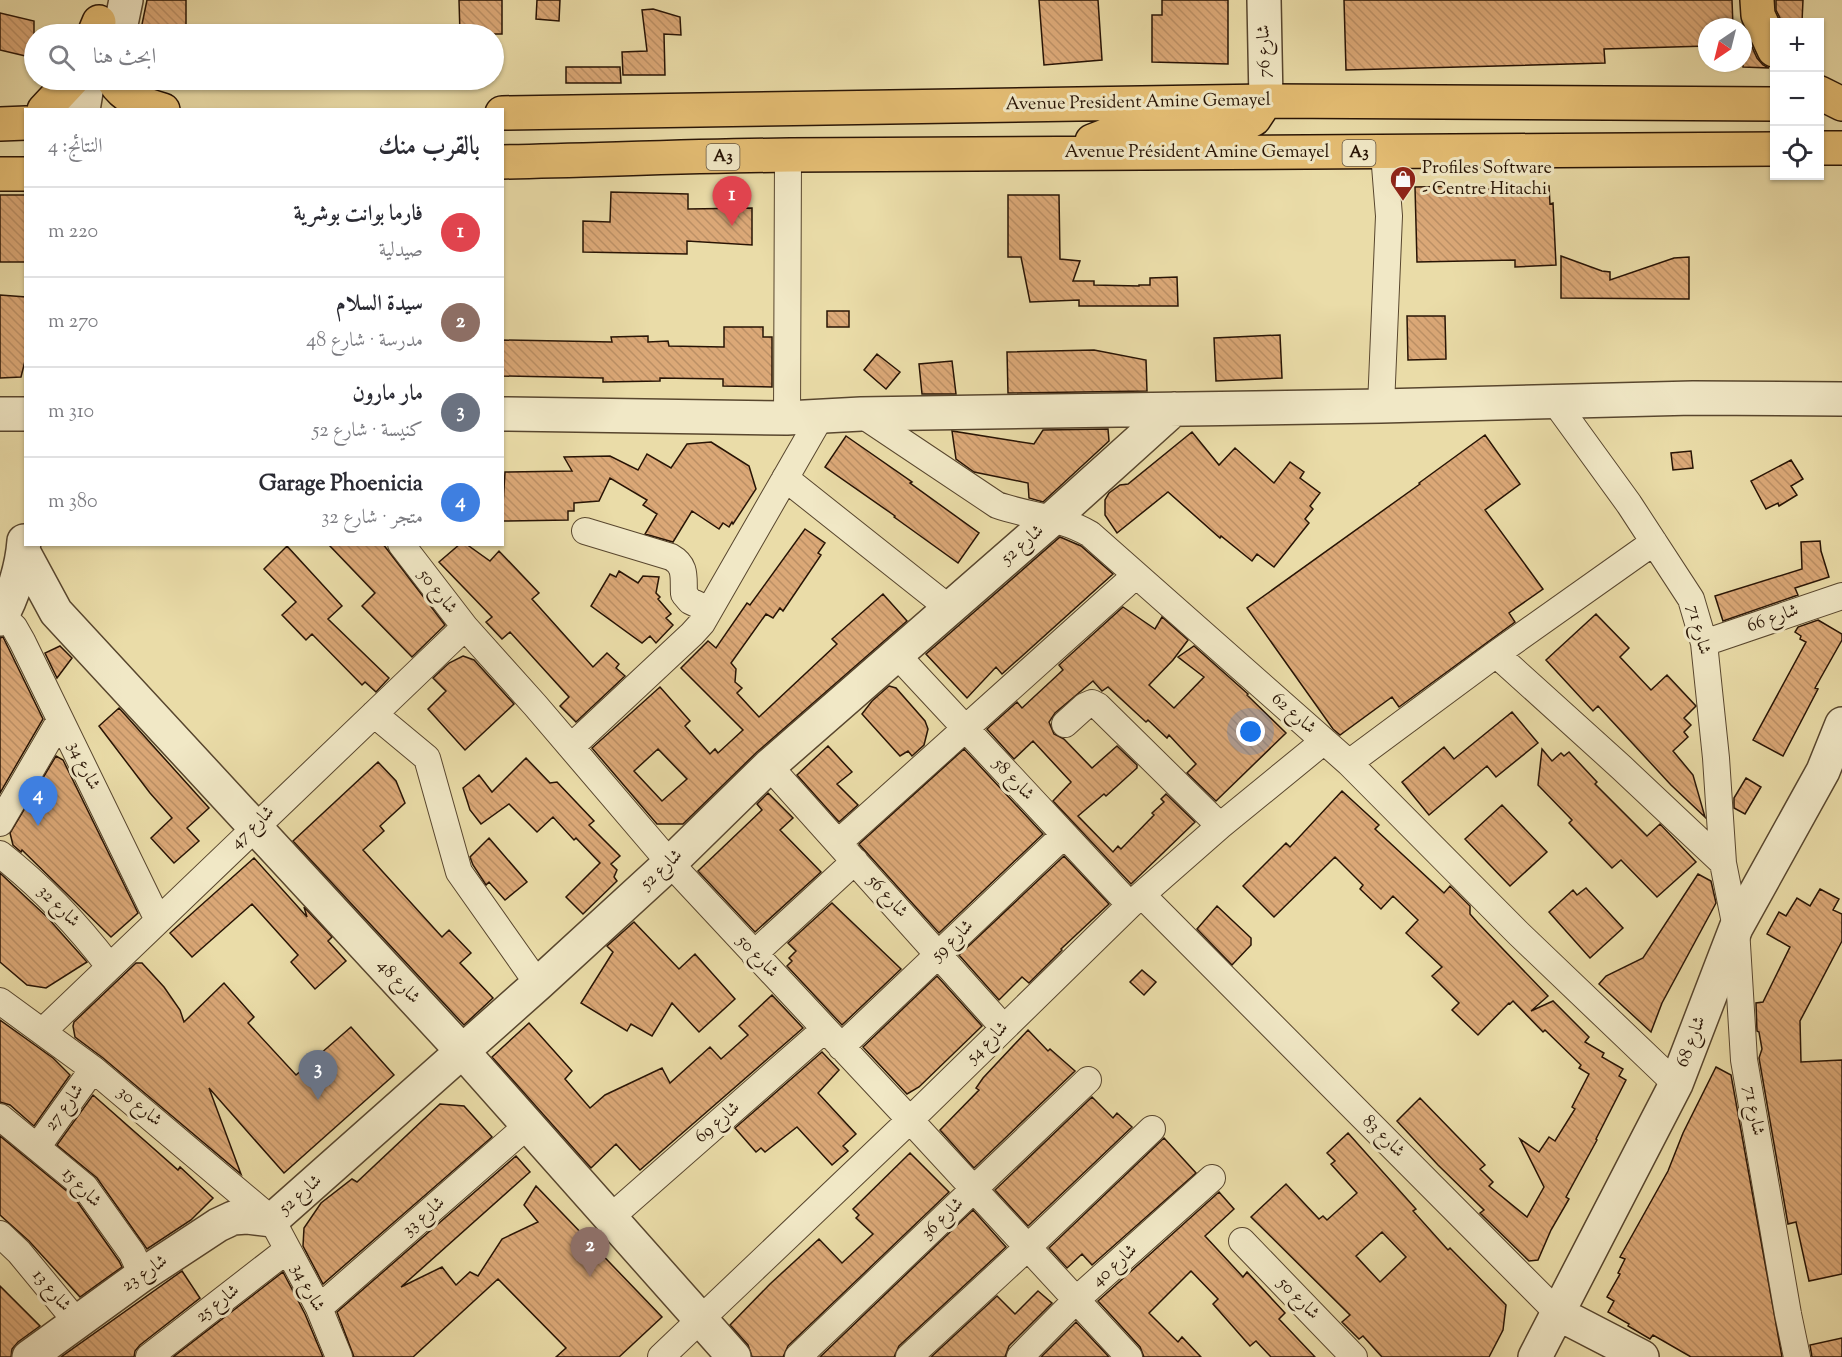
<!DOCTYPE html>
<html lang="ar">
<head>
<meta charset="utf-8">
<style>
	:root { --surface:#fff; --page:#f7f7f7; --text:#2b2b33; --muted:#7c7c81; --line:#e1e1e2; --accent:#8f2418 }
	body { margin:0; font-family:"Sorts Mill Goudy",Amiri,serif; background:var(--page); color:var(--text); direction:rtl }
	.controls { position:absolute; right:18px; top:18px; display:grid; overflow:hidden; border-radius:0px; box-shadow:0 2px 4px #0004 }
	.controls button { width:54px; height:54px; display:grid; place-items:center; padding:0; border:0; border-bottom:2px solid var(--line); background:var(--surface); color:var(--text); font:30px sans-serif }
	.compass { position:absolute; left:1698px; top:18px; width:54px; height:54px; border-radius:50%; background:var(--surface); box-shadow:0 2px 4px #0004; rotate:215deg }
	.you { position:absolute; left:1251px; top:732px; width:21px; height:21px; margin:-15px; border:4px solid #fff; border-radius:50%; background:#1a73e8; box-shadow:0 0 0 9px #1a73e833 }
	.badge { display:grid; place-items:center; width:39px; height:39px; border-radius:50%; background:var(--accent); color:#fff; font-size:20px; font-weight:700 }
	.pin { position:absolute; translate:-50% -50px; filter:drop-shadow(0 2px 3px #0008) }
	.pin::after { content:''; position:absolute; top:32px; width:21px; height:18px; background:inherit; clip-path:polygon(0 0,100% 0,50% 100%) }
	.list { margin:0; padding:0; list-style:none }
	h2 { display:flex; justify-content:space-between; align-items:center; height:78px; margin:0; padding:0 24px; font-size:26px }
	h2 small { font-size:20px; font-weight:400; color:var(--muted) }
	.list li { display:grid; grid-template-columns:39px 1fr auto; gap:18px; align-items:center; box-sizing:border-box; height:90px; padding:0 24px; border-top:2px solid var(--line) }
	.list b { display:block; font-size:22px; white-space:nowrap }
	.list p { margin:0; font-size:20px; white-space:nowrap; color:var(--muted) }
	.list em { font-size:20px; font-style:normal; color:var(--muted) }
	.icon { flex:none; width:33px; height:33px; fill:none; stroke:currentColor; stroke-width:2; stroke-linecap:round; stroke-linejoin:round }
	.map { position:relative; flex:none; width:1842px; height:1357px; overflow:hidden; direction:ltr }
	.search { position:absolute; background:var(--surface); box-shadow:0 2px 4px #0004; left:24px; top:24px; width:480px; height:66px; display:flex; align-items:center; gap:15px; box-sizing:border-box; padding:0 21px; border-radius:33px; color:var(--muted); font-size:22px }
	.panel { position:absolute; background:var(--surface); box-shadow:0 2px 4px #0004; left:24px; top:108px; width:480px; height:438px; border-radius:0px; direction:rtl }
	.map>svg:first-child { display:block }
	.building { fill:url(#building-back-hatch); stroke:#281405; stroke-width:1.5; fill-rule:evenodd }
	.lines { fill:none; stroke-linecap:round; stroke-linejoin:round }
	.minor-casing { stroke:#58462e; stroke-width:28 }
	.tertiary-casing { stroke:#58462e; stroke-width:36 }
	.trunk-casing { stroke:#281405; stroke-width:36 }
	.minor { stroke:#f1e8c6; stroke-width:26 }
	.tertiary { stroke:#f1e8c6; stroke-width:33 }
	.trunk { stroke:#e5be74; stroke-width:33 }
	.labels { text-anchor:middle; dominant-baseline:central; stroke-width:6; stroke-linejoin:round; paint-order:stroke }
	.shield { fill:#f1e8c6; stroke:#64543f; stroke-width:1.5 }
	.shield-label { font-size:16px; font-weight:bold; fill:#281405 }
	.street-label { font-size:18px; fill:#281405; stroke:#f1e8c6 }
	.poi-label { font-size:18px; fill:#281405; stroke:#f1e8c6; text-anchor:start }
</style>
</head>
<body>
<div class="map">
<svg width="1842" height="1357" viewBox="0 0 1842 1357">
	<defs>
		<pattern id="building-back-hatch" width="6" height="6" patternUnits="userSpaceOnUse" patternTransform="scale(1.5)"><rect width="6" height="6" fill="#dba877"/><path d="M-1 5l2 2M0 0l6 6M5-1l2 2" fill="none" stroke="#bc9065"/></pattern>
	</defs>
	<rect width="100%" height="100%" fill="#eadca8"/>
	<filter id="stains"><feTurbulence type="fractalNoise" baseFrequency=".00333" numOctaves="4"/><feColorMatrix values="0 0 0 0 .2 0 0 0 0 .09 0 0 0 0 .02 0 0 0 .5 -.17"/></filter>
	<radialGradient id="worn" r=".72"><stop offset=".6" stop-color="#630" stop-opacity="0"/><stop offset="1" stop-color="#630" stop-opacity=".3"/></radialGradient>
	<path class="building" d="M147 0H186V34H140Z
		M459 0H502V34H460Z
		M537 0H560L559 21 536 19Z
		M1039 0H1098L1102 60 1044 65Z
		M1162 0H1228V64L1152 62V15H1162Z
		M1344 0H1732L1733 27H1707V46L1604 49 1605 63 1346 70Z
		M1776 0H1803L1802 22H1782L1776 10Z
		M653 9 680 17 681 35 664 34 665 75H623L622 52 647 51 642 10Z
		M0 13 34 21V58L0 50Z
		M1743 27 1757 58 1763 65 1769 68 1743 67Z
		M566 67H620L621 83H566Z
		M1468 186V190L1549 186 1550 204 1553 203 1556 265 1515 267V260L1417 262 1415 187Z
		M611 192 688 194V209L752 208V245L687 241V254L583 252V221L610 222Z
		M0 195H26V262H0Z
		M1008 195H1059L1060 259 1080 261 1073 281H1094V285L1139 286V285H1150V278L1177 277 1178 306H1079V300L1030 302 1021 257H1008Z
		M1561 256 1602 271 1610 272V280L1674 258 1689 257V299L1561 298Z
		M0 295 26 297V357L21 377 0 378Z
		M827 311H849V327H827Z
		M1407 316H1445L1446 359 1408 360Z
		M724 327H763V337H772V387L723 386V379L660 378V381L603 382V378L502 376V340L612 342 611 337 648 336V342L668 341 669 346 724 347Z
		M1280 335 1282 378 1216 381 1214 338Z
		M1094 350 1146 360 1147 391 1008 393 1007 352Z
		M877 354 900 372 886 389 864 370Z
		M952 361 956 394H922L919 364Z
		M1108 429 1109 441 1043 502 1029 498 1028 483 974 472 956 459 952 431 1034 444 1043 430Z
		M1192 432 1219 465 1235 448 1274 483 1290 462 1304 472 1300 478 1320 493 1310 506 1313 509 1305 519 1309 523 1274 567 1257 554 1252 561 1221 536 1220 538 1168 492 1117 533 1105 515V500L1109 493 1120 485 1128 484Z
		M1485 435 1520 484 1485 510 1543 589 1509 613 1515 622 1399 707 1392 697 1340 735 1333 729 1247 608 1420 484 1419 483Z
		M846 436 912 482 910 483 979 533 958 563 894 517 895 516 825 467Z
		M711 442 749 466 756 489 733 524 732 522 729 527 723 523 719 529 692 511 673 542 645 534 657 514 643 505 647 500 610 478 599 501 574 503V511H568V520L502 521 505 472 572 471 564 457 610 456 638 470 647 454 671 468 687 444Z
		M1691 451 1693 468 1673 470 1671 453Z
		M1791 460 1803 479 1791 486 1797 495 1779 506 1778 503 1766 509 1751 481Z
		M805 529 825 543 818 553 821 555 783 611 780 608 773 618 766 614 731 663 736 669 735 682 742 688 737 693 759 717 837 644 832 639 883 594 907 621 757 752 683 824H657L592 748 660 687 690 721 685 726 710 754 715 749 718 753 743 730 681 668 708 641 716 648 747 603 750 605ZM658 749 687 779 662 801 634 771Z
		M1060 537 1081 546 1113 574 1002 674 996 667 967 698 926 654Z
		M1820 541 1821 551 1829 577 1795 588 1798 595 1723 621 1715 596 1802 569 1801 542Z
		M328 544H383L445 625 412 657 362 606 375 593Z
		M460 544H466L490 561 499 551 539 593 532 599 593 667 607 653 619 664 616 668 625 676 576 722 560 706 569 697 510 632 502 639 486 622 492 617 439 562Z
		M287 546 342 606 328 619 389 678 376 692 365 682 362 685 312 634 306 640 282 615 296 602 264 569Z
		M619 571 638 583 643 576 659 577 656 593 660 597 658 599 671 614 666 618 673 625 656 643 650 636 642 643 591 606 610 574 616 577Z
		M1123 607 1155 629 1162 617 1188 640 1173 660 1149 685 1174 708 1204 677 1178 657 1194 646 1248 694 1247 695 1286 733 1216 801 1187 773 1196 764 1169 735 1167 738 1148 720 1146 722 1108 687 1102 691 1093 681 1055 713 1049 722 1054 734 1064 739 1092 768 1117 746 1137 765V768L1106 796 1104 794 1078 816 1113 852 1118 846 1121 849 1154 815 1152 813 1164 802 1161 799 1166 794 1195 822 1131 884 1053 801 1071 782 1033 741 1014 759 987 729 1017 702 1022 708 1063 670 1059 665Z
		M1596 614 1629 648 1620 657 1651 690 1667 675 1696 706 1684 718 1691 725 1684 732 1688 737 1673 751 1693 775 1705 817 1671 785 1598 706 1593 711 1546 660Z
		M1818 620 1842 634V640L1815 688 1818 689 1783 756 1753 740 1806 642 1800 639 1801 636 1795 632 1798 627Z
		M3 637 43 719 0 793V638Z
		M60 646 72 658 57 678 45 653Z
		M463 656 474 660 514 704 465 750 428 709 446 691 433 678 449 663Z
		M889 686 896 688 925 721 928 729 924 745 912 756 908 751 900 756 862 714 872 701Z
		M119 708 209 808 187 828 199 841 174 863 151 838 172 818 150 793 99 726Z
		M1512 712 1538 743 1496 777 1487 766 1429 815 1402 782 1444 747 1454 759Z
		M828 746 852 772 837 784 858 805 839 822 797 775Z
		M964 749 1043 834 939 933 859 844Z
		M1542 749 1552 761 1561 753 1564 756 1569 752 1597 782 1595 784 1647 836 1660 824 1696 862 1657 897 1621 860 1612 868 1569 823 1572 820 1538 785Z
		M56 756 63 760 138 913 111 937 22 850 21 852 13 845 10 833Z
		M526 758 550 783 557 782 594 821 589 825 620 856 611 864 617 870 614 877 617 881 583 914 566 897 600 863 576 838 574 840 553 817 537 832 509 804 481 824 470 810 463 788 479 775 492 792Z
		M378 762 396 781 405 803 380 826 384 831 363 850 442 937 449 930 471 953 460 963 493 998 464 1025 293 841Z
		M1746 778 1761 787 1745 814 1734 808V798Z
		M1342 791 1379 825 1375 829 1444 893 1450 886 1470 906V914L1478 923 1548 996 1531 1011 1553 1001 1589 1037 1585 1042 1604 1053 1602 1057 1623 1069 1619 1076 1626 1080 1596 1139 1597 1140 1566 1197 1569 1199 1551 1230 1538 1260 1529 1261 1480 1213 1484 1210 1438 1165 1397 1121 1420 1098 1485 1165 1480 1169 1493 1182 1489 1186 1527 1217 1544 1187 1520 1139 1539 1152 1549 1137 1555 1141 1575 1109 1572 1107 1589 1074 1579 1068 1581 1065 1545 1030 1543 1032 1513 1001 1510 1004 1509 1003 1478 1035 1452 1010 1459 1003 1432 976 1442 967 1406 933 1418 920 1393 896 1381 909 1360 889 1363 885 1335 857 1274 917 1243 886 1286 843 1290 847Z
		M768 793 793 818 780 830 821 872 755 932 698 871 762 810 757 804Z
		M1502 805 1547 852 1510 886 1465 839Z
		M489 838 527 882 505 900 489 882 486 885 473 865 470 857Z
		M1064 856 1109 904 1061 949 1062 950 1029 983 1022 977 999 1000 959 955Z
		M254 858 307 917 304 907 332 937 328 941 346 961 315 989 291 962 298 955 252 904 192 957 170 933Z
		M0 873 47 917 87 962 46 988 27 985 0 962Z
		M1698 874 1711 881 1716 903 1662 1003 1651 1032 1599 984 1606 976 1643 958Z
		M1586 888 1623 928 1590 958 1549 912 1573 890 1577 895Z
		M1820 889 1839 899 1833 910 1842 914V941L1800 1021 1801 1062 1842 1060V1274L1809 1281 1796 1222 1788 1224 1759 1058 1762 1049 1759 1032 1757 1031 1756 1003 1763 1002 1790 947 1767 934 1779 912 1786 916 1797 898 1810 906Z
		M832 903 901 969 842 1025 787 966 792 961 789 958 796 951 788 943Z
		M1217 906 1251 938V945L1232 965 1197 929Z
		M634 922 679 969 695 954 735 999 699 1032 672 1003 652 1036 631 1024 627 1031 581 1003 613 952 607 946Z
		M136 963H142L164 987 180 1010 184 1022 224 983 254 1017 248 1023 296 1075 351 1027 394 1075 284 1173 209 1088 241 1174 103 1058 75 1037 73 1026 74 1022Z
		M1142 970 1156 982 1144 995 1130 982Z
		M937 976 982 1026 919 1087 907 1094 863 1047Z
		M772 995 803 1028 640 1170 616 1144 591 1168 492 1057 529 1023 572 1071 565 1079 590 1108 605 1095 662 1068 670 1083 710 1047 721 1059 748 1035 739 1026Z
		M0 1020 53 1058 70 1075 34 1126 10 1105 0 1102Z
		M1028 1030 1048 1051 1050 1049 1075 1071 974 1168 940 1130 979 1090 976 1088 983 1078Z
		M822 1052 839 1070 818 1093 856 1134 843 1146 848 1151 832 1165 797 1127 765 1152 761 1148 756 1152 735 1128Z
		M1716 1067 1731 1075 1782 1357H1691L1653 1335 1650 1339 1628 1326 1629 1324 1608 1312 1614 1301 1607 1297 1620 1274 1618 1273 1625 1259 1620 1257 1668 1171 1683 1133Z
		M93 1095 178 1170 180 1167 213 1198 191 1220 147 1249 97 1178 57 1145Z
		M1092 1097 1113 1118 1117 1113 1132 1127 1028 1226 995 1190Z
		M440 1104 464 1106 492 1137 323 1284 303 1246 304 1228 321 1203 352 1179 357 1182Z
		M1348 1133 1416 1209 1413 1211 1448 1250 1450 1248 1506 1305 1503 1330 1489 1357H1382L1363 1336 1359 1339 1342 1322 1350 1315 1251 1217 1286 1184 1319 1219 1323 1216 1327 1220 1357 1193 1331 1164 1335 1161 1327 1153ZM1382 1232 1406 1257 1380 1282 1356 1256Z
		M0 1136 74 1197 119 1261 122 1267 80 1297 29 1241 0 1215Z
		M1164 1138 1196 1173 1092 1265 1082 1254 1067 1268 1049 1248Z
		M910 1153 949 1192 788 1346 783 1357H752L748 1345 730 1325 770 1284 819 1239 842 1263 873 1234 856 1218 859 1215 853 1209Z
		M516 1156 530 1172 401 1287 442 1267 456 1285 470 1272 478 1276 502 1239 538 1222 524 1205 536 1186 662 1317 619 1357H556L566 1348 498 1279 413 1357H354L337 1312Z
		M1219 1192 1234 1209 1205 1236 1243 1277 1247 1272 1285 1313 1279 1319 1315 1357H1271L1256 1341 1250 1346 1213 1304 1218 1299 1191 1271 1149 1313 1178 1342 1182 1337 1201 1357H1144L1140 1347 1098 1301Z
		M973 1210 1006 1247 899 1346 894 1357H820Z
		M182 1271 200 1298 140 1345 135 1351 134 1357H61Z
		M283 1272 305 1314 323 1357H173Z
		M0 1286 40 1326 18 1342 12 1349 11 1357H0Z
		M1038 1291 1052 1303 1009 1346 1005 1357H931L997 1296 1015 1314Z
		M1076 1322 1109 1357H1041Z
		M1842 1338V1357H1812L1810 1345Z"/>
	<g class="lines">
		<g class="minor-casing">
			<path id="minor" d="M1555 402 1629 504 1691 599 1704 643 1716 758 1723 863 1736 928 1744 1060 1788 1314 1797 1357
				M1381 406 1389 216 1384 153
				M861 414 997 505C1028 516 1062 517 1090 534L1349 763 1518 933 1676 1084
				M787 418 788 155
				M785 478 950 609
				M585 531 671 557C687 566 683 578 684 594L690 601 709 610
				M401 544 465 627 535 705 670 863 910 1120 1129 1357
				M2 616 14 627 22 641 158 920
				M1704 643 1842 596
				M1496 654 1622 768 1723 863
				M897 655 1130 905
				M374 714 427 758 459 872 538 984
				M1065 724 1085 706 1092 703 1098 706 1220 826
				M571 747 692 634 702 623 821 416
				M1349 763 1496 654 1654 542
				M769 766 1004 1028
				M0 823 60 720
				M838 843 1136 575
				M0 854C42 887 77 924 109 966
				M1142 895 1559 1314
				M754 954 855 861
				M0 1001 93 1069 272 1220 319 1308 339 1357
				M43 1031 465 627
				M841 1047 1064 835
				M0 1117 85 1187 132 1253 142 1275
				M38 1146 93 1069
				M611 1217 825 1029
				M0 1234 19 1252 76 1321
				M1242 1241 1354 1357
				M319 1308 528 1125
				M149 1357 287 1250
				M661 1357 910 1120 1130 905 1220 826 1324 741
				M798 1357 1088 1080
				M909 1357 1027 1248 1152 1129
				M1020 1357 1076 1300 1212 1178"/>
		</g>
		<g class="tertiary-casing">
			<path id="tertiary" d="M1264 0 1266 101
				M119 34 126 0
				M83 110 88 80
				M0 414H26
				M502 414 787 418 861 414 1381 406 1693 398 1842 399
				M23 551 56 612 463 1052 734 1357
				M0 619C13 597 22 567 24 541
				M1559 1314 1642 1357
				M29 1357 142 1275 218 1225 233 1218 247 1217 272 1220 538 984 670 863 769 766 1052 519 1174 409
				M1535 1357 1676 1084 1736 928 1823 771 1842 724"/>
		</g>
		<g class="trunk-casing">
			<path id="trunk" d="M1757 0 1758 15 1774 50
				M94 34 99 22
				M113 80C125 99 142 104 163 110
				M1820 93 1842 104
				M44 110 72 80
				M502 113 1266 101 1774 104
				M0 124 26 123
				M1092 141 1118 131 1242 125 1254 119 1266 101
				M1820 148H1842
				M502 162C598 160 694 156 790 155 1118 152 1446 153 1774 149
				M0 174H26"/>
		</g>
		<use href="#minor" class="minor"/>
		<use href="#tertiary" class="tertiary"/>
		<use href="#trunk" class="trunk"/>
	</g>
	<defs>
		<g id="shop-pin" transform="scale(1.35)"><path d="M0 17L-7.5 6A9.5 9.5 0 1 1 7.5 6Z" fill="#8f2418" stroke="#f1e8c6"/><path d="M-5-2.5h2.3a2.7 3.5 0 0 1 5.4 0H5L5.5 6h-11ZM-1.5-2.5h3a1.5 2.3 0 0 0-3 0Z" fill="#fff"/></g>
	</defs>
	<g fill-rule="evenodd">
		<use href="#shop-pin" x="1403" y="179"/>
	</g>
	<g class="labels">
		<g class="shield">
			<rect x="1342.5" y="140" width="33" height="26" rx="4.5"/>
			<rect x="706.5" y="144" width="33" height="26" rx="4.5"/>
		</g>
		<g class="shield-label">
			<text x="1359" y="153">A3</text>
			<text x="723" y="157">A3</text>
		</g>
		<g class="street-label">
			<text transform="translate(1265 51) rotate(-91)">شارع 76</text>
			<text transform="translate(1138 103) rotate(-1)">Avenue President Amine Gemayel</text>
			<text x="1197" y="153">Avenue Président Amine Gemayel</text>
			<text transform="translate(1023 545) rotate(-41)">شارع 52</text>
			<text transform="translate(437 592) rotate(52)">شارع 50</text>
			<text transform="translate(1773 619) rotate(-19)">شارع 66</text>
			<text transform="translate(1698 630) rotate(76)">شارع 71</text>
			<text transform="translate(1293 714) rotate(41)">شارع 62</text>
			<text transform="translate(83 766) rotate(64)">شارع 34</text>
			<text transform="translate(1013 780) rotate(47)">شارع 58</text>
			<text transform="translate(253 828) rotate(-44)">شارع 47</text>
			<text transform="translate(662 870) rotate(-43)">شارع 52</text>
			<text transform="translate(887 897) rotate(48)">شارع 56</text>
			<text transform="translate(58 907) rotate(45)">شارع 32</text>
			<text transform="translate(953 941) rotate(-44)">شارع 59</text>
			<text transform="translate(757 957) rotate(47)">شارع 50</text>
			<text transform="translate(398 982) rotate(47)">شارع 48</text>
			<text transform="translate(1692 1042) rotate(-69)">شارع 68</text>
			<text transform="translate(988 1043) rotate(-45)">شارع 54</text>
			<text transform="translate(139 1107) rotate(40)">شارع 30</text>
			<text transform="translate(65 1108) rotate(-54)">شارع 27</text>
			<text transform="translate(1753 1111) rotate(80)">شارع 71</text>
			<text transform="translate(718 1123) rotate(-41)">شارع 69</text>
			<text transform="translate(1383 1137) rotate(45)">شارع 83</text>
			<text transform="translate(81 1188) rotate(46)">شارع 15</text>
			<text transform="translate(301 1195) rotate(-41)">شارع 52</text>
			<text transform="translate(424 1217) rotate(-41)">شارع 33</text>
			<text transform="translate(943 1219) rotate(-44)">شارع 36</text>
			<text transform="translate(1115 1266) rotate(-42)">شارع 40</text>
			<text transform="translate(145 1274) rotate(-34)">شارع 23</text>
			<text transform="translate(307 1288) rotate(62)">شارع 34</text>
			<text transform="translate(51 1291) rotate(50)">شارع 13</text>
			<text transform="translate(1298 1299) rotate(46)">شارع 50</text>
			<text transform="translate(218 1304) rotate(-38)">شارع 25</text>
		</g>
		<g class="poi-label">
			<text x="1422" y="169">Profiles Software<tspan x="1422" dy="21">- Centre Hitachi</tspan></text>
		</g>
	</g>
	<rect width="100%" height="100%" filter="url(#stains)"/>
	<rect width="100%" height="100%" fill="url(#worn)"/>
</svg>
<div class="controls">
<button>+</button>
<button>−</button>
<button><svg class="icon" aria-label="locate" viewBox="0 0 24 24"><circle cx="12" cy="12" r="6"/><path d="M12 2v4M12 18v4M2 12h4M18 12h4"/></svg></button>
</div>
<svg class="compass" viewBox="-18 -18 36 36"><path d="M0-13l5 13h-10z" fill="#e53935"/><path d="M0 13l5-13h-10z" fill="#7c7c81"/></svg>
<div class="you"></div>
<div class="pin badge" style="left:732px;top:226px;background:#e0444e">1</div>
<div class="pin badge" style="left:590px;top:1277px;background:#8d6e63">2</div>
<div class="pin badge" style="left:318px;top:1100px;background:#6b7280">3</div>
<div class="pin badge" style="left:38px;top:826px;background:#3f7fe0">4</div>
<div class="search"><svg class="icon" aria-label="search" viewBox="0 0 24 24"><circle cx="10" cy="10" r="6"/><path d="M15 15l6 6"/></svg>ابحث هنا</div>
<section class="panel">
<h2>بالقرب منك<small>النتائج: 4</small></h2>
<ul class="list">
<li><span class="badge" style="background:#e0444e">1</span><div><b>فارما بوانت بوشرية</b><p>صيدلية</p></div><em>220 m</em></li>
<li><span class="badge" style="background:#8d6e63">2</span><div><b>سيدة السلام</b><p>مدرسة · شارع 48</p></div><em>270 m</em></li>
<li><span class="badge" style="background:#6b7280">3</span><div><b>مار مارون</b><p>كنيسة · شارع 52</p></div><em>310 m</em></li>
<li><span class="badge" style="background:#3f7fe0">4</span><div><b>Garage Phoenicia</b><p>متجر · شارع 32</p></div><em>380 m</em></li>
</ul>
</section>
</div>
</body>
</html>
